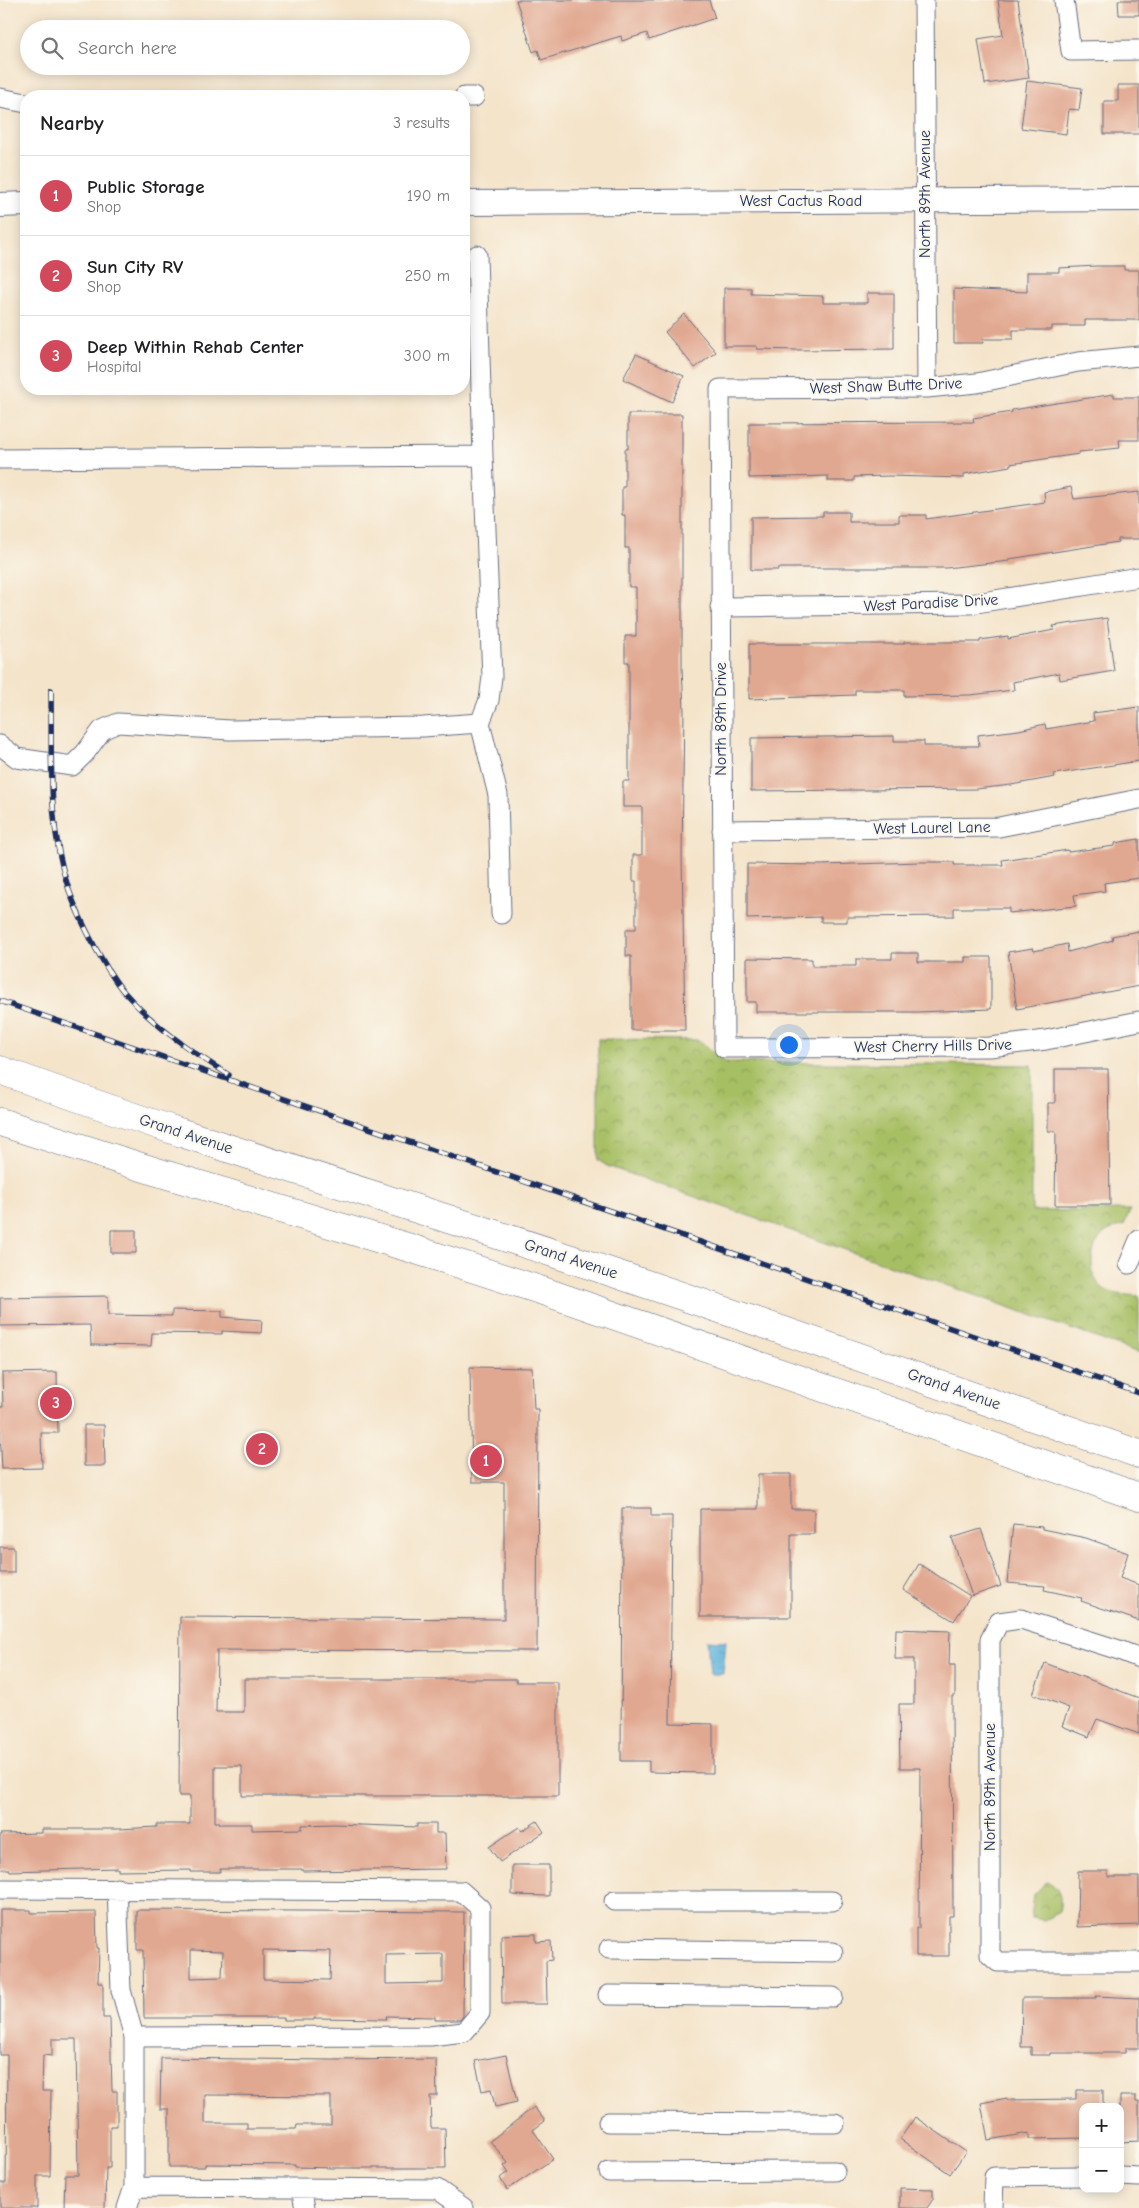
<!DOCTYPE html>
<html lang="en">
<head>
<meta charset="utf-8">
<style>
	:root { --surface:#fff; --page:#f2f2f2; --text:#202124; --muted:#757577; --line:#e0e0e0; --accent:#d1495b }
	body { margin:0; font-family:"Comic Neue",sans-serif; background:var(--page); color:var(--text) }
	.controls { position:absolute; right:15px; bottom:15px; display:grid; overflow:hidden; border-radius:10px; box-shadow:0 2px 12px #0003 }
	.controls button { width:45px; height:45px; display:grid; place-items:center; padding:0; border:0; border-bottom:1px solid var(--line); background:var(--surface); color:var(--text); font:25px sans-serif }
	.you { position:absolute; left:788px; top:1044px; width:18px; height:18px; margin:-12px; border:4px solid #fff; border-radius:50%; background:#1a73e8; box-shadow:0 0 0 8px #1a73e833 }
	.badge { display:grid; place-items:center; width:32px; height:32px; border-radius:50%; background:var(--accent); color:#fff; font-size:16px; font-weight:700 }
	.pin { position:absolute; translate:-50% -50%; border:2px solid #fff; box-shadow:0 1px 5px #0006 }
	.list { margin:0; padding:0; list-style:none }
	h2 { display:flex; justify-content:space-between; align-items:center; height:65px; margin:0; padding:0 20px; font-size:21px }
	h2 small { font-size:16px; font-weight:400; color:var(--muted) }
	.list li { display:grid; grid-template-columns:32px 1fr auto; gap:15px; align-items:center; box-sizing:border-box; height:80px; padding:0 20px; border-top:1px solid var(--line) }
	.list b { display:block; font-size:19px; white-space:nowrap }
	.list p { margin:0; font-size:16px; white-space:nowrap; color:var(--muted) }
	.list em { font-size:16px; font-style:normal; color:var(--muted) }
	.icon { flex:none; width:28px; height:28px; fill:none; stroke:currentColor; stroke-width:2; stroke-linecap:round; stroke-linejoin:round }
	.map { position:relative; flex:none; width:1139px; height:2208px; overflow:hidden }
	.search { position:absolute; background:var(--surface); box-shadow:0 2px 12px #0003; left:20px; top:20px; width:450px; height:55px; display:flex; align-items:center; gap:12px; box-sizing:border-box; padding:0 18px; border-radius:28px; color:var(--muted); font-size:19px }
	.panel { position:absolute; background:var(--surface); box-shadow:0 2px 12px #0003; left:20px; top:90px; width:450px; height:305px; border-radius:20px }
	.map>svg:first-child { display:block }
	.park { fill:url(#park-crowns); stroke:#617761 }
	.water { fill:url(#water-ripples); stroke:#3d729c }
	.building { fill:#e1a891; fill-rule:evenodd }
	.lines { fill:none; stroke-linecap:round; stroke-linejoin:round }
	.minor-casing { stroke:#676e84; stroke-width:21 }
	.major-casing { stroke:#676e84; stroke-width:26 }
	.highway-casing { stroke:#676e84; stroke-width:29 }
	.minor { stroke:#fff; stroke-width:19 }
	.major { stroke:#fff; stroke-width:24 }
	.highway { stroke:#fff; stroke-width:28 }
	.rail-casing { stroke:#1b2f5e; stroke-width:5.5 }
	.rail { stroke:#fbf7ec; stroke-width:4; stroke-dasharray:11; stroke-linecap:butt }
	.labels { text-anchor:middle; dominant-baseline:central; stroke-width:4; stroke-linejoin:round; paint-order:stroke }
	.street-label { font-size:16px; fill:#1b2f5e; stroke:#fbf7ec }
</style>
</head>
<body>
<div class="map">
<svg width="1139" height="2208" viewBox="0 0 1139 2208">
	<defs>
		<pattern id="park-crowns" width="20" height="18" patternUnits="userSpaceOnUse" patternTransform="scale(1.25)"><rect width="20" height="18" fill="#a7bf64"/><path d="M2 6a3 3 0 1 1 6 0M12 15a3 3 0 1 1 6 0" fill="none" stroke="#879c56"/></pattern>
		<pattern id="water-ripples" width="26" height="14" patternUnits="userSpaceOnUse" patternTransform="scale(1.25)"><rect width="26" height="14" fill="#5fb4db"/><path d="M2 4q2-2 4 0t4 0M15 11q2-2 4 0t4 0" fill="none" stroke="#4e93b5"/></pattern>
	</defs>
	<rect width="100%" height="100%" fill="#fbf7ec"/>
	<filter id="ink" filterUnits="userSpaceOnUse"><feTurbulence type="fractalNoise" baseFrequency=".02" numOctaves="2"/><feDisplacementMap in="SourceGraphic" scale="10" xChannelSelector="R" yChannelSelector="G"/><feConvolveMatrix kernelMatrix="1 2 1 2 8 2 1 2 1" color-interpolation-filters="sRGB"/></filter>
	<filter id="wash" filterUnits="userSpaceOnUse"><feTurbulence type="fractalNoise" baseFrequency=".0096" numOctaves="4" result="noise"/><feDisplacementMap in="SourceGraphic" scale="20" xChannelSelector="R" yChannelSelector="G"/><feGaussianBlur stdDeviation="1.12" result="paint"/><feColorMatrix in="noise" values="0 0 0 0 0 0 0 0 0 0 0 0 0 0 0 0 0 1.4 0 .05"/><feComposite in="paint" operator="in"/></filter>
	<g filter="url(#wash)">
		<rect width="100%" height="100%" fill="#f4e4ca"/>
		<path class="park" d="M598 1039 699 1040 725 1062 1032 1065V1211L1130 1210 1124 1225C1118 1227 1111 1229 1106 1232 1088 1245 1086 1282 1108 1291 1117 1295 1130 1295 1139 1296V1353L607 1166 598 1160Z
			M1048 1881C1060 1889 1062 1898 1059 1912L1044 1920 1031 1918 1034 1894Z"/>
		<path class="water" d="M707 1640 726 1641 723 1674H710Z"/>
		<g id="blocks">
			<path class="building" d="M516 0H709L715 18 649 40 647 33 622 41 621 36 541 60 538 50 533 52Z
				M998 0H1018L1029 78 985 84 978 39 1003 35Z
				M1118 0H1139V15H1119Z
				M1027 81 1082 88 1079 110 1069 109 1066 134 1021 128Z
				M1118 85H1139V134H1104V101H1118Z
				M1097 266H1124V270H1139V320H1085V326H1052V330H1013V339H983V343H954V289L1027 292V272H1059V268Z
				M724 288H751V294L823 296V303H867V293H894V349L796 350 757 349V346H724Z
				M684 314 716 352 695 368 665 332Z
				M636 354 684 376 672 402 623 379Z
				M1114 394V397H1139V440H1119L1120 448 1079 452V454L1010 464V466L964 474V478L889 476 854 477V481H828V476L749 478V423L974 422 973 418 1012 412V410Z
				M628 414H682V668L684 710 682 855 685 1030H631V956H626V929H636V881H633V855H642V807H623V781H629V662H625V636H636V587H629V548H625V515H622V487H625V449H628Z
				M1071 487 1074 499 1139 492V539H1118V542L1009 559V561L946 568H778V570H751V517L823 516V512H849V522H899V515H926V519L1045 502 1044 492Z
				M1107 618 1114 671 1060 680 1059 673 1013 682 1014 690 970 695 904 696V690H855V695L749 699V644H904V642H980V640L1008 636V639L1054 630 1053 626Z
				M1139 707V761L1054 774 1055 777 1011 785 976 789 751 791V738L894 736V741H924V746H979L978 735 1019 730 1045 724 1046 729 1094 721 1093 713Z
				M1139 839V878L1104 883 1105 891 1074 895 1076 906 1009 913V908H954V916L847 917V922H821V917L747 919V864L821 865 921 862H954V865H1003L1002 860 1068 850V852L1115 846V843Z
				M1139 931V986L1017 1009 1008 952 1033 948 1034 951 1067 944 1068 952 1113 940 1112 936Z
				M892 953H918V962H965V957H991V1009L918 1012H756V1002H747V958L812 959V966H856V959H892Z
				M1055 1069H1108L1110 1205H1055L1056 1131H1048V1103H1055Z
				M111 1230H136V1253H111Z
				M108 1296V1315L172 1316V1310L222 1311V1317L262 1320 261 1333 222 1331V1334L152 1333 151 1346 91 1345 90 1325 0 1326V1298Z
				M470 1367 532 1368 534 1409H538L537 1651 217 1650 216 1712H244V1679H516V1682H558V1796H242V1766H215V1822H220V1824H252V1830L302 1829V1825L334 1824 417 1827V1824H436V1833H445L446 1869 302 1871V1869H220V1872H191V1870L118 1871V1868L10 1871 9 1869H0V1834L42 1833V1829H118L157 1827V1824H190V1796H179L180 1617 504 1619V1482H472Z
				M57 1372 58 1433H41L42 1468 2 1469 0 1433V1407H3L2 1373Z
				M84 1425H104L105 1466H84Z
				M758 1474H791V1509H814V1534H791V1617H700V1509H758Z
				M622 1508H651V1516H672L670 1723 713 1724V1773L649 1772V1761H621Z
				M1013 1524 1042 1527V1529L1086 1538 1128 1553 1120 1578 1139 1585V1621L1081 1601 1082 1598 1044 1590 1045 1586 1007 1583Z
				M981 1529 1001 1586 972 1596 952 1538Z
				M0 1547H14V1573H0Z
				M919 1564 970 1596 954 1621 903 1590Z
				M896 1629 950 1631 949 1665H955V1696H952L953 1916H949V1956H916V1928H919L920 1768H900L899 1704H914V1659H895Z
				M1045 1663 1139 1698V1734L1097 1719 1089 1737 1062 1726 1069 1708 1033 1694Z
				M537 1821 544 1832 500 1862 489 1847 519 1827 522 1831Z
				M512 1865H549V1896L512 1895Z
				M1078 1871H1108V1877H1139V1925L1077 1927Z
				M0 1910H31V1913L96 1912 97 1948H99L98 1983H103V2018H110L112 2091H117V2126H110V2168H106L105 2208H64L65 2175H78L76 2039H52V2056L43 2055 42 2091H51L50 2176H37V2208H0V2183H6L7 2055H0Z
				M137 1910 464 1912 463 2016 460 2020H435V2017L386 2016 387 2019 314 2018V2020H284V2018H144L143 1950H137ZM191 1950 223 1951 222 1977 191 1978ZM263 1950 331 1951 330 1980 263 1979ZM443 1954V1983L386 1984V1955Z
				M536 1934V1942L551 1941 552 1960 546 1961 547 2004H502L501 1935Z
				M1096 1996 1139 1998V2048H1125V2053H1050V2055H1031V2047H1021L1022 1998H1096Z
				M506 2055 517 2102 495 2107 491 2089 482 2091 475 2061Z
				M161 2058 332 2060 436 2059 437 2096H430L431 2128H445L446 2168H333L295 2167V2165L205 2164V2167H169V2109H160ZM205 2095 331 2096V2125H297L296 2129H247V2123H205Z
				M1076 2090H1103V2107H1083V2138L1029 2139V2133L988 2140 981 2103 1007 2098V2100L1076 2099Z
				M1120 2096H1136V2102H1139V2141L1120 2142Z
				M534 2107 545 2121 533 2130 553 2159 507 2190 500 2178 508 2172 504 2166 508 2163 490 2141Z
				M915 2117 966 2152 950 2174 900 2139Z
				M900 2188 933 2189V2199L927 2208H900Z"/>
		</g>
	</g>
	<g filter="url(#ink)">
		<use href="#blocks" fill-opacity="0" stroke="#676e84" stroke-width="1"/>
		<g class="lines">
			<g class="minor-casing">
				<path id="minor" d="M924 0 927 388
					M1064 0 1071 51 1139 50
					M464 97H474
					M0 98 26 103
					M1139 356 1078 362 977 383 927 388 720 389 724 1048 990 1047 1046 1040 1139 1021
					M0 459 483 456 477 255
					M720 607 970 604 1139 577
					M480 723 498 795 501 914
					M0 745 17 758 72 766 85 753 102 730 118 723 230 730 423 727 480 723 489 700 492 677 483 456
					M722 830 999 827 1139 799
					M1129 1264 1139 1240
					M1139 1658 1119 1650 1021 1619 999 1622 990 1640V1955L998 1962H1139
					M117 1888 121 1990 134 2037V2187L127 2208
					M0 1889 461 1891 480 1908V2013L464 2032 430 2036 134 2037
					M614 1901H832
					M609 1949 833 1952
					M608 1995 833 1997
					M608 2122 835 2123
					M609 2172 835 2171
					M1120 2176 1139 2177
					M134 2187 437 2189 464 2208
					M301 2189 305 2208
					M993 2208 994 2177 1083 2176"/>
			</g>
			<g class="major-casing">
				<path id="major" d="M464 203 1139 199
					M0 205 26 204"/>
			</g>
			<g class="highway-casing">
				<path id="highway" d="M0 1070C184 1137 371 1193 556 1254 751 1318 945 1387 1139 1454
					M0 1122 154 1171 410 1248 546 1292 1139 1497"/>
			</g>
			<use href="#minor" class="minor"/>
			<use href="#major" class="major"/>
			<use href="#highway" class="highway"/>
			<g class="rail-casing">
				<path id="rail" d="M51 690C52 756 47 826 69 890 76 910 86 930 96 949 105 964 113 980 125 993 155 1027 192 1052 229 1075
					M0 1001 1139 1393"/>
			</g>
			<use href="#rail" class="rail"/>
		</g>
	</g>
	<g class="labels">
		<g class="street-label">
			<text transform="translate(925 194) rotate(-90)">North 89th Avenue</text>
			<text x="801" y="201">West Cactus Road</text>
			<text transform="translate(886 386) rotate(-2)">West Shaw Butte Drive</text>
			<text transform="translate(931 603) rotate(-3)">West Paradise Drive</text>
			<text transform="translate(721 719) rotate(-90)">North 89th Drive</text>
			<text transform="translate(932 828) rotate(-1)">West Laurel Lane</text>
			<text transform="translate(933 1046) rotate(-1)">West Cherry Hills Drive</text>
			<text transform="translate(186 1134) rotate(18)">Grand Avenue</text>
			<text transform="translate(571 1259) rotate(18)">Grand Avenue</text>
			<text transform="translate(954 1389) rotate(19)">Grand Avenue</text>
			<text transform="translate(990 1787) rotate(-90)">North 89th Avenue</text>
		</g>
	</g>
</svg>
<div class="controls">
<button>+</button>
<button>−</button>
</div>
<div class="you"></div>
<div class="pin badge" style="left:486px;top:1461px">1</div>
<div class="pin badge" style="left:262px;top:1449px">2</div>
<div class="pin badge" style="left:56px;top:1403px">3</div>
<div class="search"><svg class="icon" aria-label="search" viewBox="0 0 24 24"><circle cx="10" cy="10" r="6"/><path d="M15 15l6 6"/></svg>Search here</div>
<section class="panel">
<h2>Nearby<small>3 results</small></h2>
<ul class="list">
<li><span class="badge">1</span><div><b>Public Storage</b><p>Shop</p></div><em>190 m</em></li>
<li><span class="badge">2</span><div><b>Sun City RV</b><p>Shop</p></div><em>250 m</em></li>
<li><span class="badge">3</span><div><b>Deep Within Rehab Center</b><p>Hospital</p></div><em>300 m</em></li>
</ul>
</section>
</div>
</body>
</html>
